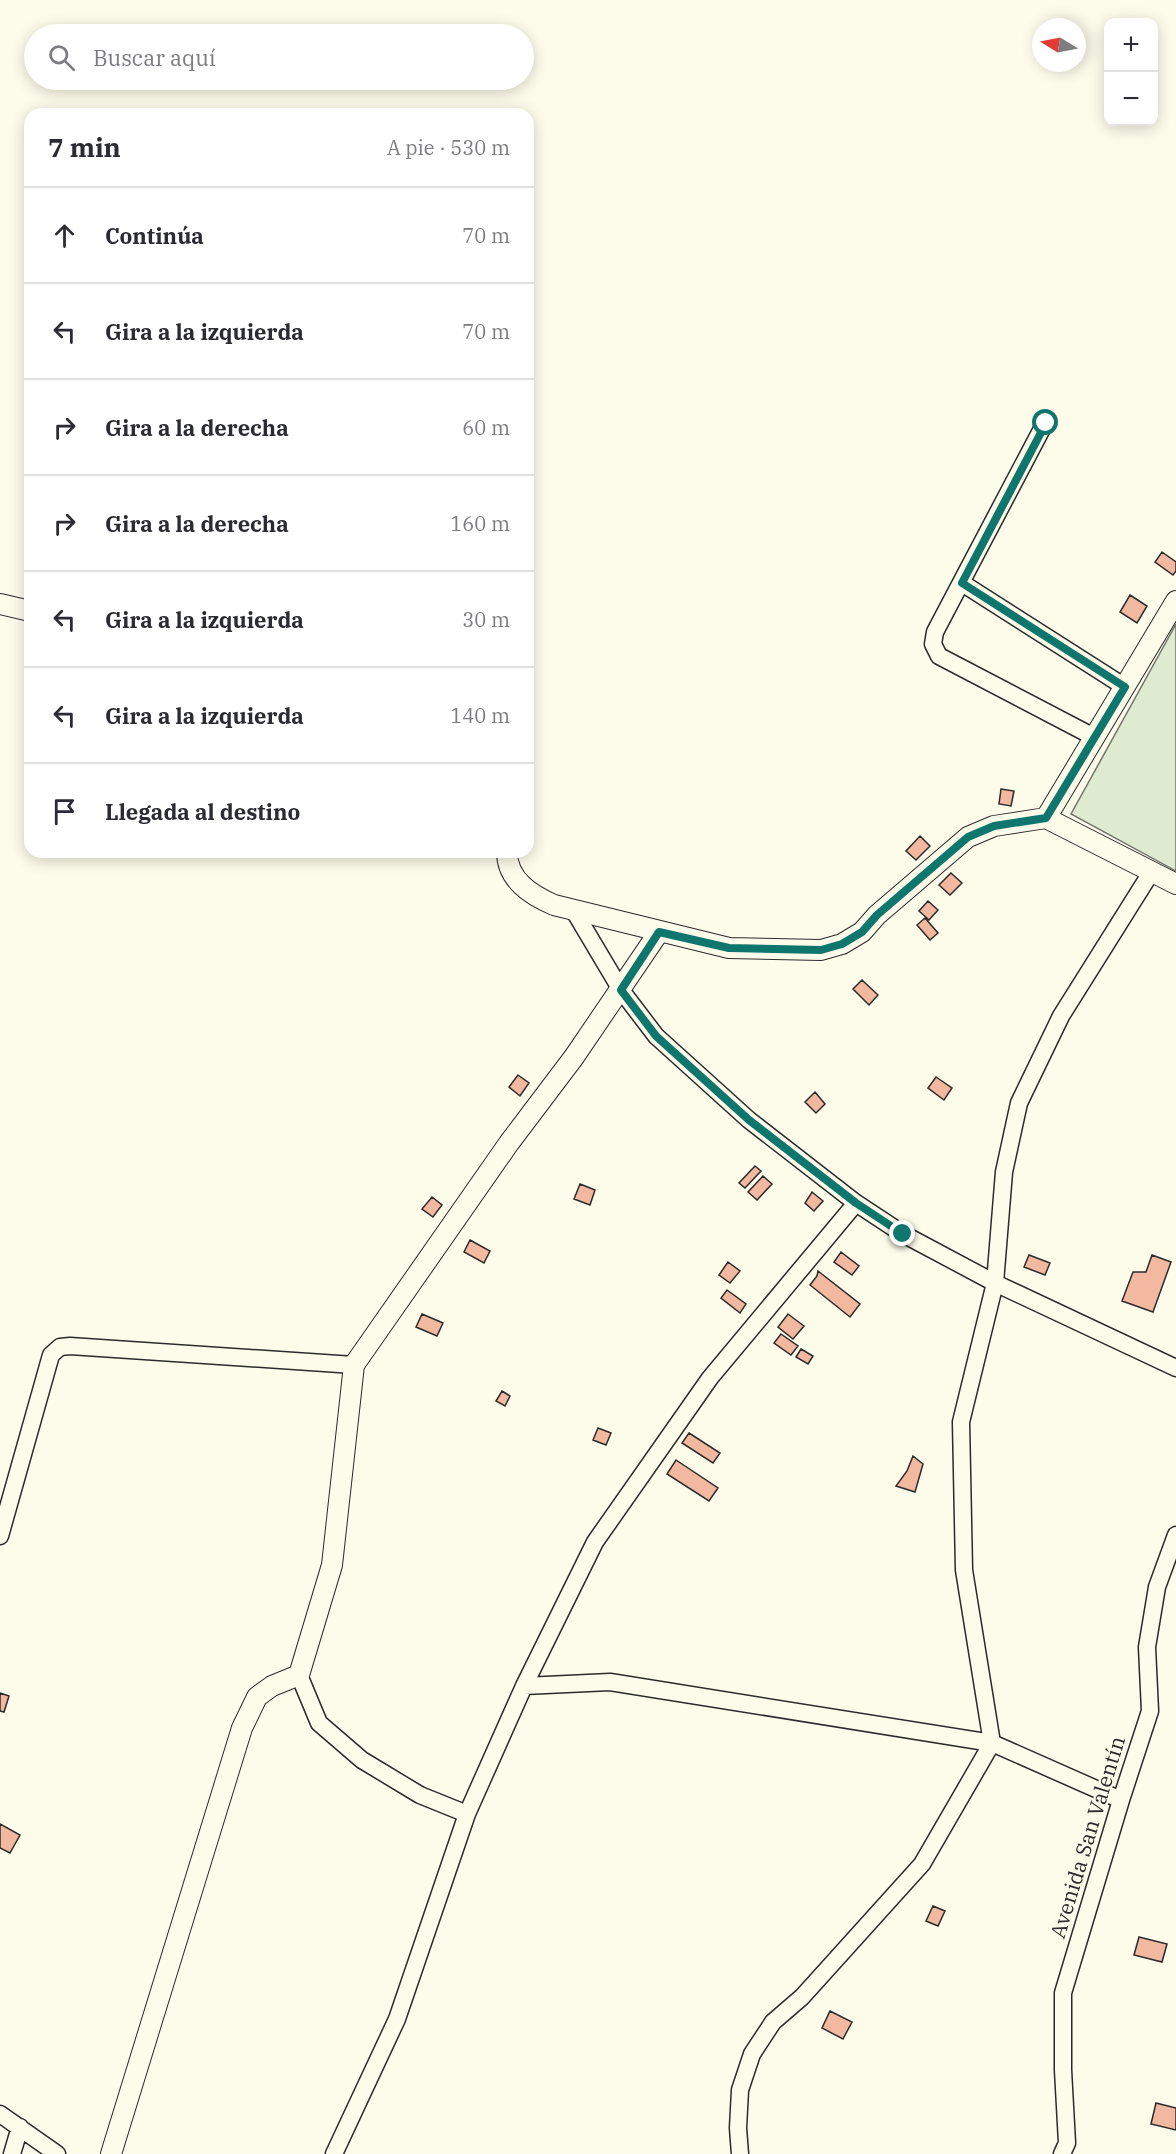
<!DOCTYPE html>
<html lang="es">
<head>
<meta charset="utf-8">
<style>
	:root { --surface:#fff; --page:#f7f7f7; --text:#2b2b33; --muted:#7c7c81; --line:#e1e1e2 }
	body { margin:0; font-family:"IBM Plex Serif",serif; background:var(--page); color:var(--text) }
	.controls { position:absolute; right:18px; top:18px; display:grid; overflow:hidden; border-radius:12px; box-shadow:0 3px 15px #0003 }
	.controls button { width:54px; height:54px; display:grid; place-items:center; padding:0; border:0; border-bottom:2px solid var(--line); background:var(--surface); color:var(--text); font:30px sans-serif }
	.compass { position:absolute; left:1032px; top:18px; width:54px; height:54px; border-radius:50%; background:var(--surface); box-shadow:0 3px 15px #0003; rotate:280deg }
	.stop { position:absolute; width:18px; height:18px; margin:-14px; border:4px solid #0f766e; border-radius:50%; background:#fff }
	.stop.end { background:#0f766e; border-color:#fff; box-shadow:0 2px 6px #0008 }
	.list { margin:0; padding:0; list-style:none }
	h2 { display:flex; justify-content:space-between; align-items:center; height:78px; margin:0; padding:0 24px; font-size:26px }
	h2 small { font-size:20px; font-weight:400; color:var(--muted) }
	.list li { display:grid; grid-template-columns:39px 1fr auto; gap:18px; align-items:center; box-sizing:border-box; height:96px; padding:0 24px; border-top:2px solid var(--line) }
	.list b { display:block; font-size:22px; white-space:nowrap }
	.list em { font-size:20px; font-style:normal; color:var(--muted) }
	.icon { flex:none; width:33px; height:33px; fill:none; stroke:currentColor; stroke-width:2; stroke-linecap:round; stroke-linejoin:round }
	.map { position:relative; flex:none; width:1176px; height:2154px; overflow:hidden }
	.search { position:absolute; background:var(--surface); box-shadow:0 3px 15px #0003; left:24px; top:24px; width:510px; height:66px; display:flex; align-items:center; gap:15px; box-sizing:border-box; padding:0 21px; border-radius:33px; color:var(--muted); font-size:22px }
	.panel { position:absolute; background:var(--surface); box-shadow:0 3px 15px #0003; left:24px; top:108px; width:510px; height:750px; border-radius:18px }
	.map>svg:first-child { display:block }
	.green { fill:#deebd1; stroke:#74746e; stroke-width:1.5 }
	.building { fill:#f2b8a0; stroke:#2b2b2b; stroke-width:1.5 }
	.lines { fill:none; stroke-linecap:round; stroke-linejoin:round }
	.minor-casing { stroke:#2b2b2b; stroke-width:19 }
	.tertiary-casing { stroke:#2b2b2b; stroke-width:22 }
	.minor { stroke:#fdfbea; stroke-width:16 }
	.tertiary { stroke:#fdfbea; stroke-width:20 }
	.route { stroke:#0f766e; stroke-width:8 }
	.labels { text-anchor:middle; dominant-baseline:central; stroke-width:4.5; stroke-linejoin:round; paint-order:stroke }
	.street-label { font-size:21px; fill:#2b2b2b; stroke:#fdfbea }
</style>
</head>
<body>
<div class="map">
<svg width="1176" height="2154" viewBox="0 0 1176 2154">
	<rect width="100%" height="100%" fill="#fdfbea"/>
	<path class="green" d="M1176 624V871L1071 814Z"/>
	<path class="building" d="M1162 552 1176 562V571L1173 575 1155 562Z
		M1130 595 1147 606 1137 623 1120 612Z
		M1001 789 1014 791 1011 806 999 804Z
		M920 836 930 846 916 860 906 851Z
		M951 873 962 883 950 895 939 885Z
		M928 901 938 910 929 920 919 911Z
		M925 918 938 933 930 940 917 925Z
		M862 980 878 995 869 1005 853 989Z
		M518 1075 529 1083 520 1096 509 1087Z
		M936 1077 952 1088 944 1100 928 1088Z
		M815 1092 825 1104 816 1113 805 1102Z
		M755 1166 761 1171 745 1188 739 1183Z
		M763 1176 772 1184 757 1200 748 1192Z
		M580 1184 595 1190 590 1205 574 1199Z
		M812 1192 823 1201 814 1211 805 1203Z
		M432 1197 442 1205 433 1217 422 1209Z
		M470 1240 490 1251 484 1263 464 1252Z
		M841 1252 859 1266 852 1275 834 1262Z
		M1029 1255 1050 1263 1045 1275 1024 1267Z
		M1152 1255 1171 1262 1153 1312 1122 1301 1133 1272H1146Z
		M728 1262 740 1271 730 1283 719 1275Z
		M818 1271 860 1304 850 1317 810 1285 817 1276Z
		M727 1290 746 1304 740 1313 721 1298Z
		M422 1314 443 1323 437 1336 416 1327Z
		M788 1314 804 1326 793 1339 778 1327Z
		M781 1334 798 1346 791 1355 774 1343Z
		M801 1349 813 1356 808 1364 796 1357Z
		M502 1391 510 1396 505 1406 496 1401Z
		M598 1428 611 1433 606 1445 593 1440Z
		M689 1433 720 1453 713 1463 682 1443Z
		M913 1456 923 1464 915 1492 896 1486 907 1471Z
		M676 1460 718 1488 709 1501 667 1474Z
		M0 1693 9 1696 4 1712 0 1711Z
		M0 1824 20 1835 10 1853 0 1848Z
		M933 1906 945 1911 938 1926 926 1921Z
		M1139 1937 1167 1944 1162 1962 1134 1955Z
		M830 2011 852 2022 843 2039 822 2028Z
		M1156 2103 1176 2108V2130L1151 2124Z"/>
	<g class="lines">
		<g class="minor-casing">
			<path id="minor" d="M1045 423 935 632 933 644 939 656 1094 737
				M962 583 1125 687
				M574 911 621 990 656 1036 749 1120 856 1203 903 1234 995 1283 1176 1368
				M0 1536 51 1355 60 1347 70 1346 354 1365
				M299 1675 319 1723 362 1760 420 1795 467 1814
				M524 1686 610 1682 992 1743 1121 1800
				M0 2114 57 2154
				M12 2154 20 2127
				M334 2154 397 2019 467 1814 524 1686 595 1542 710 1378 856 1203
				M740 2154 738 2128 740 2090 752 2054 773 2022 802 1997 922 1864 992 1743 964 1570 961 1422 995 1283 1004 1172 1019 1103 1061 1016 1152 871
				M1062 2154 1067 2143 1063 2070V1993L1121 1800 1150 1711 1147 1647 1157 1587 1176 1535"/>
		</g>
		<g class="tertiary-casing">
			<path id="tertiary" d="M0 604 30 611
				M1046 818 1176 601
				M507 852C507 880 531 895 554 905L729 948 821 950 842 944 862 932 877 915 968 837 994 826 1046 818 1176 884
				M111 2154 242 1728 257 1697 272 1686 299 1675 332 1565 354 1365 509 1143 574 1057 659 932"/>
		</g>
		<use href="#minor" class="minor"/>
		<use href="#tertiary" class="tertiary"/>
	</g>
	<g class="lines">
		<path class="route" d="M903 1234 856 1203 749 1120 656 1036 621 990 659 932 729 948 821 950 842 944 862 932 877 915 968 837 994 826 1046 818 1125 687 962 583 1046 423"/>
	</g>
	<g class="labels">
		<g class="street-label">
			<text transform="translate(1087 1837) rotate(-73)">Avenida San Valentín</text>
		</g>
	</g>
</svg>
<div class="controls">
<button>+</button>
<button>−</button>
</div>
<svg class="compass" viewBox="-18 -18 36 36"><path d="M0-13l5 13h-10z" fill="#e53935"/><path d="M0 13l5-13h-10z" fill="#7c7c81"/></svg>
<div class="stop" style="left:1046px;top:423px"></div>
<div class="stop end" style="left:903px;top:1234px"></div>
<div class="search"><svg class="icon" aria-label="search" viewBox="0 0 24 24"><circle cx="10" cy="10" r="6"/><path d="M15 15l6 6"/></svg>Buscar aquí</div>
<section class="panel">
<h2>7 min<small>A pie · 530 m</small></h2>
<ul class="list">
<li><svg class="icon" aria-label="ahead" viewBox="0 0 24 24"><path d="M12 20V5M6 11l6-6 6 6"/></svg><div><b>Continúa</b></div><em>70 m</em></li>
<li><svg class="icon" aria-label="left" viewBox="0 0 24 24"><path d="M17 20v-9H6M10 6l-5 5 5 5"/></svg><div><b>Gira a la izquierda</b></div><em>70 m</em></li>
<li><svg class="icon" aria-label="right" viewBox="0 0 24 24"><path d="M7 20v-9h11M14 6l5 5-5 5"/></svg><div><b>Gira a la derecha</b></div><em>60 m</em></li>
<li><svg class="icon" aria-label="right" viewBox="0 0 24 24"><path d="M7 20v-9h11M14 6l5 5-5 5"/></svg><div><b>Gira a la derecha</b></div><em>160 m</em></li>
<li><svg class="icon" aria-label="left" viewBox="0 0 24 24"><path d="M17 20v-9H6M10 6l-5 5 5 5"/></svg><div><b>Gira a la izquierda</b></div><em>30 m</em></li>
<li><svg class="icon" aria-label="left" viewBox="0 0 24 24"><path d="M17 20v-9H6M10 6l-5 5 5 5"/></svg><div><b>Gira a la izquierda</b></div><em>140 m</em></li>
<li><svg class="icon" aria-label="arrive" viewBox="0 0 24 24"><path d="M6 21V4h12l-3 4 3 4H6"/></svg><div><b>Llegada al destino</b></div></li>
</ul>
</section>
</div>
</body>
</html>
